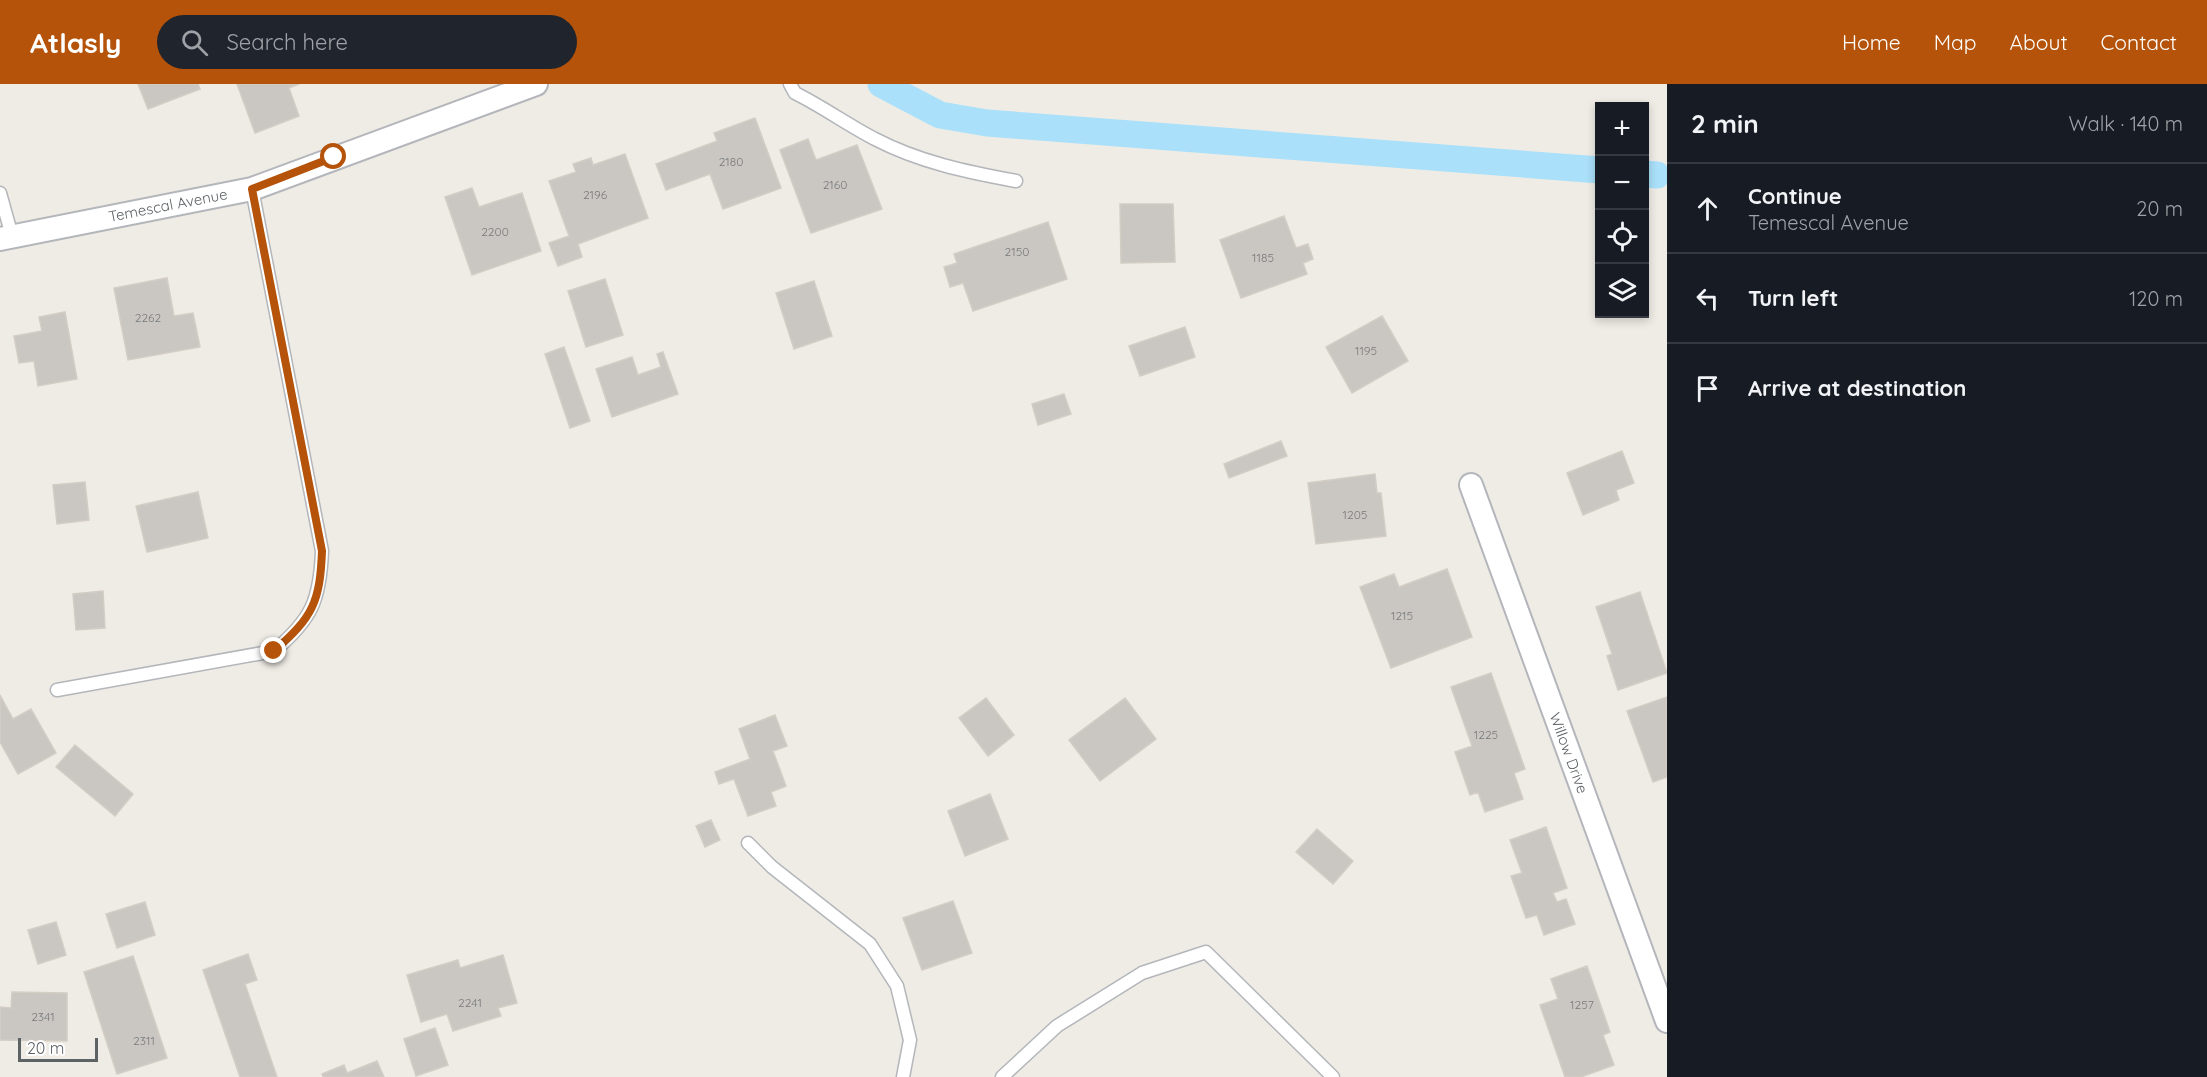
<!DOCTYPE html>
<html lang="en">
<head>
<meta charset="utf-8">
<style>
	:root { --surface:#171b24; --page:#20242c; --text:#f1f3f6; --muted:#9ea1a6; --line:#363941; --accent:#b45309 }
	body { margin:0; font-family:Quicksand,sans-serif; background:var(--page); color:var(--text) }
	.controls { position:absolute; right:18px; top:18px; display:grid; overflow:hidden; border-radius:0px; box-shadow:0 3px 9px #0003 }
	.controls button { width:54px; height:54px; display:grid; place-items:center; padding:0; border:0; border-bottom:2px solid var(--line); background:var(--surface); color:var(--text); font:30px sans-serif }
	.scale { position:absolute; left:18px; bottom:15px; width:80px; box-sizing:border-box; padding-left:6px; border:3px solid #5d6265; border-top:0; font-size:16px; line-height:21px; white-space:nowrap; color:#5d6265; -webkit-text-stroke:4px #fff; paint-order:stroke }
	.stop { position:absolute; width:18px; height:18px; margin:-14px; border:4px solid #b45309; border-radius:50%; background:#fff }
	.stop.end { background:#b45309; border-color:#fff; box-shadow:0 2px 6px #0008 }
	.list { margin:0; padding:0; list-style:none }
	h2 { display:flex; justify-content:space-between; align-items:center; height:78px; margin:0; padding:0 24px; font-size:26px }
	h2 small { font-size:20px; font-weight:400; color:var(--muted) }
	.list li { display:grid; grid-template-columns:39px 1fr auto; gap:18px; align-items:center; box-sizing:border-box; height:90px; padding:0 24px; border-top:2px solid var(--line) }
	.list b { display:block; font-size:22px; white-space:nowrap }
	.list p { margin:0; font-size:20px; white-space:nowrap; color:var(--muted) }
	.list em { font-size:20px; font-style:normal; color:var(--muted) }
	.icon { flex:none; width:33px; height:33px; fill:none; stroke:currentColor; stroke-width:2; stroke-linecap:round; stroke-linejoin:round }
	.map { position:relative; flex:none; width:1667px; height:993px; overflow:hidden }
	header { display:flex; align-items:center; gap:36px; box-sizing:border-box; height:84px; padding:0 30px; background:var(--accent); color:#fff }
	header strong { font-size:28px }
	nav { display:flex; gap:33px; margin-inline-start:auto; font-size:21px }
	.search { width:420px; height:54px; background:var(--page); display:flex; align-items:center; gap:15px; box-sizing:border-box; padding:0 21px; border-radius:33px; color:var(--muted); font-size:22px }
	main { display:flex }
	aside { flex:1; background:var(--surface) }
	.map>svg:first-child { display:block }
	.lines { fill:none; stroke-linecap:round; stroke-linejoin:round }
	.canal { stroke:#aae0fa; stroke-width:27 }
	.building { fill:#cac7c2; stroke:#d3cdc4; stroke-width:1.5 }
	.service-casing { stroke:#b3b6ba; stroke-width:15 }
	.minor-casing { stroke:#b3b6ba; stroke-width:26 }
	.service { stroke:#fff; stroke-width:12 }
	.minor { stroke:#fff; stroke-width:22 }
	.route { stroke:#b45309; stroke-width:8 }
	.labels { text-anchor:middle; dominant-baseline:central; stroke-width:4.5; stroke-linejoin:round; paint-order:stroke }
	.number-label { font-size:12px; fill:#787b7c }
	.street-label { font-size:15px; fill:#5d6265; stroke:#fff }
</style>
</head>
<body>
<header>
<strong>Atlasly</strong>
<div class="search"><svg class="icon" aria-label="search" viewBox="0 0 24 24"><circle cx="10" cy="10" r="6"/><path d="M15 15l6 6"/></svg>Search here</div>
<nav><a>Home</a><a>Map</a><a>About</a><a>Contact</a></nav>
</header>
<main>
<div class="map">
<svg width="1667" height="993" viewBox="0 0 1667 993">
	<rect width="100%" height="100%" fill="#efece6"/>
	<g class="lines">
		<path class="canal" d="M881 0 940 31 987 39 1600 86
			M1644 90 1657 91"/>
	</g>
	<path class="building" d="M138 0H198L200 5 148 25Z
		M237 0H299L289 4 299 32 255 49Z
		M755 34 781 104 723 125 710 90 666 106 656 80 717 57 714 49Z
		M808 55 816 76 857 61 882 125 811 149 780 66Z
		M625 70 648 134 578 160 582 173 558 182 549 159 569 152 549 97 576 88 573 80 591 74 593 81Z
		M472 104 479 123 522 109 541 167 472 191 445 113Z
		M1120 120H1173L1175 178 1121 179Z
		M1284 132 1296 164 1308 160 1313 175 1303 179 1307 190 1241 214 1220 156Z
		M1048 138 1067 195 973 227 963 199 950 203 944 183 957 179 954 170Z
		M167 194 174 232 193 229 200 263 128 276 114 204Z
		M605 195 623 251 586 263 568 207Z
		M814 197 832 252 794 265 776 209Z
		M65 228 77 295 38 302 34 277 19 279 14 252 42 247 39 233Z
		M1382 232 1408 277 1352 309 1326 263Z
		M1185 243 1195 273 1140 292 1129 262Z
		M564 263 590 337 570 344 545 270Z
		M663 268 678 310 612 333 596 285 632 273 638 291 661 283 657 270Z
		M1064 310 1071 330 1038 341 1032 320Z
		M1281 357 1287 372 1229 394 1224 380Z
		M1622 367 1634 399 1616 406 1619 416 1583 431 1567 389Z
		M1375 390 1377 409H1381L1386 452 1316 460 1308 399Z
		M85 398 89 436 57 440 53 401Z
		M198 408 208 454 147 468 136 422Z
		M1447 485 1472 553 1391 584 1360 503 1394 490 1399 503Z
		M103 507 105 544 76 546 73 510Z
		M1640 508 1667 589 1618 606 1607 572 1612 570 1596 523Z
		M1491 589 1525 685 1514 689 1523 715 1485 728 1478 708 1470 711 1455 668 1472 662 1451 603Z
		M0 611 13 635 31 625 56 669 18 690 0 658Z
		M1667 613V693L1653 698 1627 627Z
		M986 614 1014 651 988 672 959 634Z
		M1125 614 1156 655 1100 697 1069 656Z
		M775 631 787 662 773 667 786 702 771 708 776 722 748 732 734 695 719 700 715 688 750 675 739 645Z
		M75 661 133 710 115 732 56 683Z
		M990 710 1008 755 965 772 948 727Z
		M711 736 720 756 705 763 696 742Z
		M1546 743 1567 804 1553 809 1557 818 1566 815 1575 840 1544 851 1537 831 1526 834 1511 792 1522 789 1510 756Z
		M1317 745 1353 777 1333 800 1296 768Z
		M953 817 972 869 922 886 903 834Z
		M145 818 155 851 117 864 106 830Z
		M56 838 66 871 38 880 28 846Z
		M248 870 257 896 245 900 277 993H240L203 886Z
		M503 871 517 919 498 924 501 932 453 947 447 930 421 938 407 891 458 876 460 884Z
		M133 872 167 974 117 990 84 888Z
		M1587 882 1610 948 1603 951 1614 981 1581 993H1565L1540 921 1558 915 1551 895Z
		M12 908 67 909V957L0 956V923L11 924Z
		M435 944 448 981 416 992 404 955Z
		M377 977 384 993H323L322 990 344 981 347 989Z"/>
	<g class="lines">
		<g class="service-casing">
			<path id="service" d="M790 0 795 9C823 23 848 41 875 55 919 78 967 88 1016 97
				M0 109 12 152
				M57 606 274 567C312 535 320 516 322 467L252 105
				M748 759 772 783 870 860 897 902 910 956 903 993
				M1002 993 1057 942 1142 889 1206 868 1333 993"/>
		</g>
		<g class="minor-casing">
			<path id="minor" d="M0 155 252 105 536 0
				M1471 401 1667 937"/>
		</g>
		<use href="#service" class="service"/>
		<use href="#minor" class="minor"/>
	</g>
	<g class="lines">
		<path class="route" d="M274 567C313 533 320 518 322 467L252 105 334 73"/>
	</g>
	<g class="labels">
		<g class="number-label">
			<text x="731" y="77">2180</text>
			<text x="835" y="100">2160</text>
			<text x="595" y="110">2196</text>
			<text x="495" y="147">2200</text>
			<text x="1017" y="167">2150</text>
			<text x="1263" y="173">1185</text>
			<text x="148" y="233">2262</text>
			<text x="1366" y="266">1195</text>
			<text x="1355" y="430">1205</text>
			<text x="1402" y="531">1215</text>
			<text x="1486" y="650">1225</text>
			<text x="470" y="918">2241</text>
			<text x="1582" y="920">1257</text>
			<text x="43" y="932">2341</text>
			<text x="144" y="956">2311</text>
		</g>
		<g class="street-label">
			<text transform="translate(168 121) rotate(-11)">Temescal Avenue</text>
			<text transform="translate(1569 669) rotate(70)">Willow Drive</text>
		</g>
	</g>
</svg>
<div class="controls">
<button>+</button>
<button>−</button>
<button><svg class="icon" aria-label="locate" viewBox="0 0 24 24"><circle cx="12" cy="12" r="6"/><path d="M12 2v4M12 18v4M2 12h4M18 12h4"/></svg></button>
<button><svg class="icon" aria-label="layers" viewBox="0 0 24 24"><path d="M12 4l9 5-9 5-9-5zM3 14l9 5 9-5"/></svg></button>
</div>
<div class="scale">20 m</div>
<div class="stop" style="left:334px;top:73px"></div>
<div class="stop end" style="left:274px;top:567px"></div>
</div>
<aside>
<h2>2 min<small>Walk · 140 m</small></h2>
<ul class="list">
<li><svg class="icon" aria-label="ahead" viewBox="0 0 24 24"><path d="M12 20V5M6 11l6-6 6 6"/></svg><div><b>Continue</b><p>Temescal Avenue</p></div><em>20 m</em></li>
<li><svg class="icon" aria-label="left" viewBox="0 0 24 24"><path d="M17 20v-9H6M10 6l-5 5 5 5"/></svg><div><b>Turn left</b></div><em>120 m</em></li>
<li><svg class="icon" aria-label="arrive" viewBox="0 0 24 24"><path d="M6 21V4h12l-3 4 3 4H6"/></svg><div><b>Arrive at destination</b></div></li>
</ul>
</aside>
</main>
</body>
</html>
